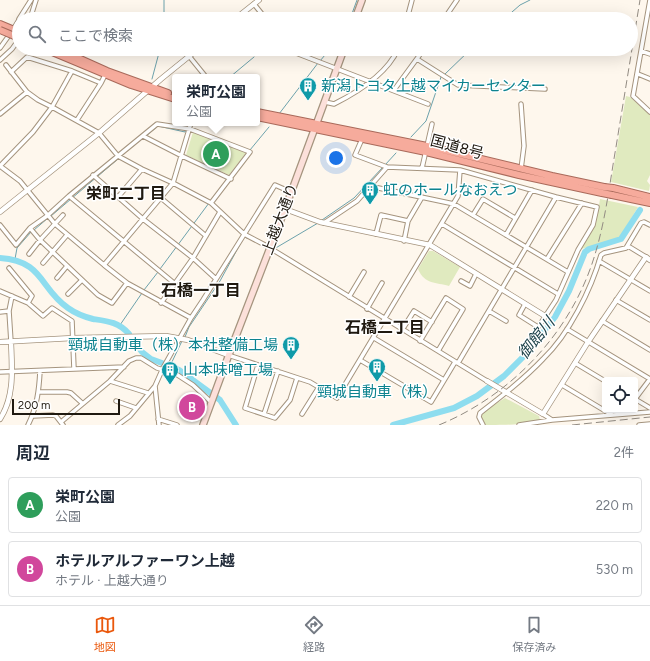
<!DOCTYPE html>
<html lang="ja">
<head>
<meta charset="utf-8">
<style>
	:root { --surface:#fff; --page:#f6f6f7; --text:#1f2937; --muted:#747a83; --line:#e0e1e3; --accent:#ea580c }
	body { margin:0; font-family:Figtree,"Noto Sans JP",sans-serif; background:var(--page); color:var(--text) }
	.controls { position:absolute; right:12px; bottom:12px; display:grid; overflow:hidden; border-radius:4px; box-shadow:0 4px 16px #0002 }
	.controls button { width:36px; height:36px; display:grid; place-items:center; padding:0; border:0; border-bottom:1px solid var(--line); background:var(--surface); color:var(--text); font:20px sans-serif }
	.scale { position:absolute; left:12px; bottom:10px; width:108px; box-sizing:border-box; padding-left:4px; border:2px solid #1f1910; border-top:0; font-size:11px; line-height:14px; white-space:nowrap; color:#1f1910; -webkit-text-stroke:3px #fff; paint-order:stroke }
	.you { position:absolute; left:336px; top:158px; width:14px; height:14px; margin:-10px; border:3px solid #fff; border-radius:50%; background:#1a73e8; box-shadow:0 0 0 6px #1a73e833 }
	.badge { display:grid; place-items:center; width:26px; height:26px; border-radius:50%; background:var(--accent); color:#fff; font-size:13px; font-weight:700 }
	.pin { position:absolute; translate:-50% -50%; border:2px solid #fff; box-shadow:0 1px 4px #0006 }
	.popup { position:absolute; left:172px; top:74px; width:88px; height:52px; box-sizing:border-box; display:grid; place-content:center; border-radius:4px; background:var(--surface); filter:drop-shadow(0 1px 3px #0005); font-size:13px; white-space:nowrap; color:var(--muted) }
	.popup b { font-size:15px; color:var(--text) }
	.popup::after { content:''; position:absolute; left:50%; top:100%; margin-left:-8px; border:8px solid transparent; border-top-color:var(--surface) }
	.list { margin:0; padding:0; list-style:none }
	h2 { display:flex; justify-content:space-between; align-items:center; height:52px; margin:0; padding:0 16px; font-size:17px }
	h2 small { font-size:13px; font-weight:400; color:var(--muted) }
	.list li { display:grid; grid-template-columns:26px 1fr auto; gap:12px; align-items:center; box-sizing:border-box; height:56px; margin:0 8px 8px; padding:0 8px; border:1px solid var(--line); border-radius:4px }
	.list b { display:block; font-size:15px; white-space:nowrap }
	.list p { margin:0; font-size:13px; white-space:nowrap; color:var(--muted) }
	.list em { font-size:13px; font-style:normal; color:var(--muted) }
	.icon { flex:none; width:22px; height:22px; fill:none; stroke:currentColor; stroke-width:2; stroke-linecap:round; stroke-linejoin:round }
	.map { position:relative; flex:none; width:650px; height:425px; overflow:hidden }
	.search { position:absolute; background:var(--surface); box-shadow:0 4px 16px #0002; left:12px; right:12px; top:12px; height:44px; display:flex; align-items:center; gap:10px; box-sizing:border-box; padding:0 14px; border-radius:22px; color:var(--muted); font-size:15px }
	.sheet { height:180px; background:var(--surface) }
	nav { display:flex; justify-content:space-around; align-items:center; box-sizing:border-box; height:56px; border-top:1px solid var(--line); background:var(--surface); font-size:11px; color:var(--muted) }
	nav a { display:grid; justify-items:center; gap:2px }
	nav .on { color:var(--accent) }
	.map>svg:first-child { display:block }
	.green { fill:#e0eabf }
	.lines { fill:none; stroke-linecap:round; stroke-linejoin:round }
	.stream { stroke:#6da2ac; stroke-width:1 }
	.river { stroke:#8eddef; stroke-width:6 }
	.minor-casing { stroke:#a5947e; stroke-width:5.5 }
	.tertiary-casing { stroke:#a5947e; stroke-width:6 }
	.secondary-casing { stroke:#a5947e; stroke-width:8 }
	.trunk-casing { stroke:#a96a5b; stroke-width:8 }
	.minor { stroke:#fff; stroke-width:3.5 }
	.tertiary { stroke:#fff; stroke-width:4.5 }
	.secondary { stroke:#fce0da; stroke-width:5.5 }
	.trunk { stroke:#f6ab9c; stroke-width:6 }
	.rail { stroke:#928b82; stroke-width:1; stroke-dasharray:8 4; stroke-linecap:butt }
	.trunk-bridge-casing { stroke:#a96a5b; stroke-width:8; stroke-linecap:butt }
	.trunk-bridge { stroke:#f6ab9c; stroke-width:6 }
	.labels { text-anchor:middle; dominant-baseline:central; stroke-width:3; stroke-linejoin:round; paint-order:stroke }
	.culture-label { font-size:15px; fill:#0d838f; stroke:#fff; text-anchor:start }
	.street-label { font-size:15px; fill:#1f1910; stroke:#fff }
	.neighbourhood-label { font-size:16px; font-weight:bold; fill:#1f1910; stroke:#fff }
	.water-label { font-size:16px; font-style:italic; fill:#1f444c; stroke:#fff }
</style>
</head>
<body>
<div class="map">
<svg width="650" height="425" viewBox="0 0 650 425">
	<rect width="100%" height="100%" fill="#fef7ed"/>
	<path class="green" d="M626 96 630 97 650 115V175L647 181 650 185 649 191 611 182Z
		M193 132 246 153 229 175 186 155Z
		M600 199 638 207 620 237 613 241 581 249 596 223Z
		M429 251H433L460 267 449 286C436 282 425 285 418 269Z
		M505 398 539 416 540 420C530 425 498 425 485 425L481 418V413Z"/>
	<g class="lines">
		<path class="stream" d="M164 0V19
			M350 19 357 0
			M504 19 520 5 530 0
			M320 61 330 49
			M444 75 471 49
			M230 77 254 57
			M152 79 160 49
			M279 114 318 63
			M146 136 158 126 185 132 186 129
			M411 137 426 121 441 77
			M250 150 269 127
			M121 156 143 138
			M385 165 396 153
			M51 216 118 159
			M322 220 354 198 383 167
			M34 230 48 218
			M274 249 318 223
			M15 259 17 248 31 232
			M160 269 209 203
			M144 290 158 272
			M120 325 142 293
			M185 337 189 327 220 281 244 237 253 240
			M170 366 182 341"/>
		<path class="river" d="M0 258C44 261 39 288 68 308 75 313 85 317 93 319 107 321 119 322 129 334
			M135 343 142 352 151 359 170 366 179 370 220 400 236 425
			M393 425 454 408 477 396 504 376 526 354 555 317 569 291 585 252 589 249 621 239 640 210"/>
		<g class="minor-casing">
			<path id="minor" d="M650 0 633 96 650 112
				M254 4 266 19
				M19 19 31 0
				M30 19 36 0
				M407 19 412 0
				M444 19 457 0
				M13 30 19 20
				M0 48 10 34
				M290 49 296 53 428 104
				M641 51 650 54
				M189 56 206 77
				M417 59 458 85 545 89
				M0 60 12 49 17 42
				M6 65 27 92 38 100 52 107 99 133 118 156 142 169 173 183 211 203 244 234 265 245 487 381
				M11 72 27 57 72 71
				M638 74 650 79
				M394 90 424 49
				M325 102 334 104C358 92 387 74 398 49
				M0 114 27 92
				M77 120 101 83
				M143 136 182 156 231 179
				M362 139 355 155 387 167 460 170 556 197 597 207 593 225 578 250 556 300 533 335
				M0 166 20 181 55 224 104 265 127 283 191 318
				M0 166 33 132 52 107 72 71 101 83 105 75
				M422 168 432 124
				M521 169 524 146 521 104
				M93 175 143 219 193 258 216 279
				M369 186 454 204 568 272
				M69 196 174 283
				M118 197 142 169
				M161 198 206 236
				M473 215 483 199 515 218
				M324 223 357 201 387 167
				M442 224 558 294
				M0 225 16 245 30 228 47 216 69 196 157 124 190 129 250 152 211 203
				M30 228 40 240 98 295 112 303 127 283
				M376 234 381 215 408 221
				M506 235 532 190
				M404 241 408 221 422 197
				M628 246 646 257
				M29 254 40 240 63 215
				M547 259 582 203
				M599 261 650 291
				M43 263 67 235
				M104 265 173 183 191 123
				M9 268 32 296 28 303
				M57 278 67 266
				M461 281 470 286 476 274
				M0 291 28 303 43 316 52 308 72 321 74 369
				M68 294 82 280
				M349 297 364 272
				M616 300 650 320
				M161 303 193 258 220 212
				M525 304 519 315 538 327
				M367 309 382 283
				M489 311 506 321
				M0 312 9 311
				M602 321 650 350
				M567 329 650 379
				M402 330 414 311 432 322
				M374 338 444 380
				M420 341 446 298 463 309 438 351
				M11 342 9 311 12 296
				M228 355 310 382 337 398 458 196 460 170
				M360 360 431 402 455 362
				M458 363 556 197
				M575 363 605 381
				M258 365 245 408 275 418 290 400 297 378
				M0 372 124 367
				M650 379 635 399 650 408
				M110 381 148 393
				M562 385 612 415
				M39 392H67L71 393 82 403
				M116 401 136 408
				M264 414 278 371
				M302 414 319 387
				M543 414 552 420 650 412
				M33 416 53 415 56 416 63 425
				M158 419 177 425
				M61 422 110 381 129 361 136 358H141L157 368 176 374 193 385 211 402
				M28 425C37 407 39 390 40 371
				M118 425 130 416 155 386
				M159 425 155 386 163 368 191 318 203 300 275 185 291 192
				M483 425 479 417 480 413C502 396 524 379 543 359 569 334 591 290 601 255L604 253 626 248 641 223 644 222 650 225
				M519 425 552 420
				M639 425 650 424"/>
		</g>
		<g class="tertiary-casing">
			<path id="tertiary" d="M235 19 259 0
				M285 209 320 222 430 245 545 316
				M0 212 99 133 161 79 198 49
				M0 342 73 338 166 336 188 340 228 355
				M487 381 543 414 588 342 646 257 650 260
				M0 419C15 396 12 368 11 342"/>
		</g>
		<g class="secondary-casing">
			<path id="secondary" d="M355 19 362 0
				M203 425 231 349 285 209 344 49"/>
		</g>
		<g class="trunk-casing">
			<path id="trunk" d="M0 24 19 32
				M45 49 131 85 175 99
				M58 49 107 71 168 93
				M257 112 427 146 552 176 604 187
				M257 117 426 152 519 175 602 193
				M613 188 650 197
				M612 195 650 203"/>
		</g>
		<use href="#minor" class="minor"/>
		<use href="#tertiary" class="tertiary"/>
		<use href="#secondary" class="secondary"/>
		<use href="#trunk" class="trunk"/>
		<path class="rail" d="M439 425C514 394 574 329 596 251 606 217 610 181 616 147 624 98 632 49 640 0
			M572 425 650 417"/>
		<g class="trunk-bridge-casing">
			<path id="trunk-bridge" d="M0 30 19 38
				M604 187 613 188
				M602 193 612 195"/>
		</g>
		<use href="#trunk-bridge" class="trunk-bridge"/>
	</g>
	<defs>
		<g id="building-pin" transform="scale(0.9)"><path d="M0 17L-7.5 6A9.5 9.5 0 1 1 7.5 6Z" fill="#0f9aa8" stroke="#fff"/><path d="M-4-6H4V6H1V3H-1V6H-4ZM-2.5-4.3h1.7v1.8h-1.7ZM.8-4.3h1.7v1.8H.8ZM-2.5-1h1.7V.8h-1.7ZM.8-1h1.7V.8H.8Z" fill="#fff"/></g>
	</defs>
	<g fill-rule="evenodd">
		<use href="#building-pin" x="308" y="86"/>
		<use href="#building-pin" x="370" y="190"/>
		<use href="#building-pin" x="291" y="345"/>
		<use href="#building-pin" x="377" y="367"/>
		<use href="#building-pin" x="170" y="370"/>
	</g>
	<g class="labels">
		<g class="culture-label">
			<text x="321" y="86">新潟トヨタ上越マイカーセンター</text>
			<text x="383" y="190">虹のホールなおえつ</text>
			<text x="278" y="345" text-anchor="end">頸城自動車（株）本社整備工場</text>
			<text x="183" y="370">山本味噌工場</text>
			<text x="377" y="392" text-anchor="middle">頸城自動車（株）</text>
		</g>
		<g class="street-label">
			<text transform="translate(457 147) rotate(15)">国道8号</text>
			<text transform="translate(280 219) rotate(-69)">上越大通り</text>
		</g>
		<g class="neighbourhood-label">
			<text x="126" y="193">栄町二丁目</text>
			<text x="201" y="290">石橋一丁目</text>
			<text x="385" y="327">石橋二丁目</text>
		</g>
		<g class="water-label">
			<text transform="translate(536 338) rotate(-51)">御館川</text>
		</g>
	</g>
</svg>
<div class="controls">
<button><svg class="icon" aria-label="locate" viewBox="0 0 24 24"><circle cx="12" cy="12" r="6"/><path d="M12 2v4M12 18v4M2 12h4M18 12h4"/></svg></button>
</div>
<div class="scale">200 m</div>
<div class="you"></div>
<div class="pin badge" style="left:216px;top:154px;background:#2e9e5b">A</div>
<div class="popup"><b>栄町公園</b>公園</div>
<div class="pin badge" style="left:192px;top:407px;background:#d1479c">B</div>
<div class="search"><svg class="icon" aria-label="search" viewBox="0 0 24 24"><circle cx="10" cy="10" r="6"/><path d="M15 15l6 6"/></svg>ここで検索</div>
</div>
<section class="sheet">
<h2>周辺<small>2件</small></h2>
<ul class="list">
<li><span class="badge" style="background:#2e9e5b">A</span><div><b>栄町公園</b><p>公園</p></div><em>220 m</em></li>
<li><span class="badge" style="background:#d1479c">B</span><div><b>ホテルアルファーワン上越</b><p>ホテル · 上越大通り</p></div><em>530 m</em></li>
</ul>
</section>
<nav>
<a class="on"><svg class="icon" aria-label="map" viewBox="0 0 24 24"><path d="M3 6l6-2 6 2 6-2v14l-6 2-6-2-6 2zM9 4v14M15 6v14"/></svg>地図</a>
<a><svg class="icon" aria-label="directions" viewBox="0 0 24 24"><path d="M12 3l9 9-9 9-9-9zM9 14v-3h6M13 9l2 2-2 2"/></svg>経路</a>
<a><svg class="icon" aria-label="saved" viewBox="0 0 24 24"><path d="M7 4h10v16l-5-4-5 4z"/></svg>保存済み</a>
</nav>
</body>
</html>
